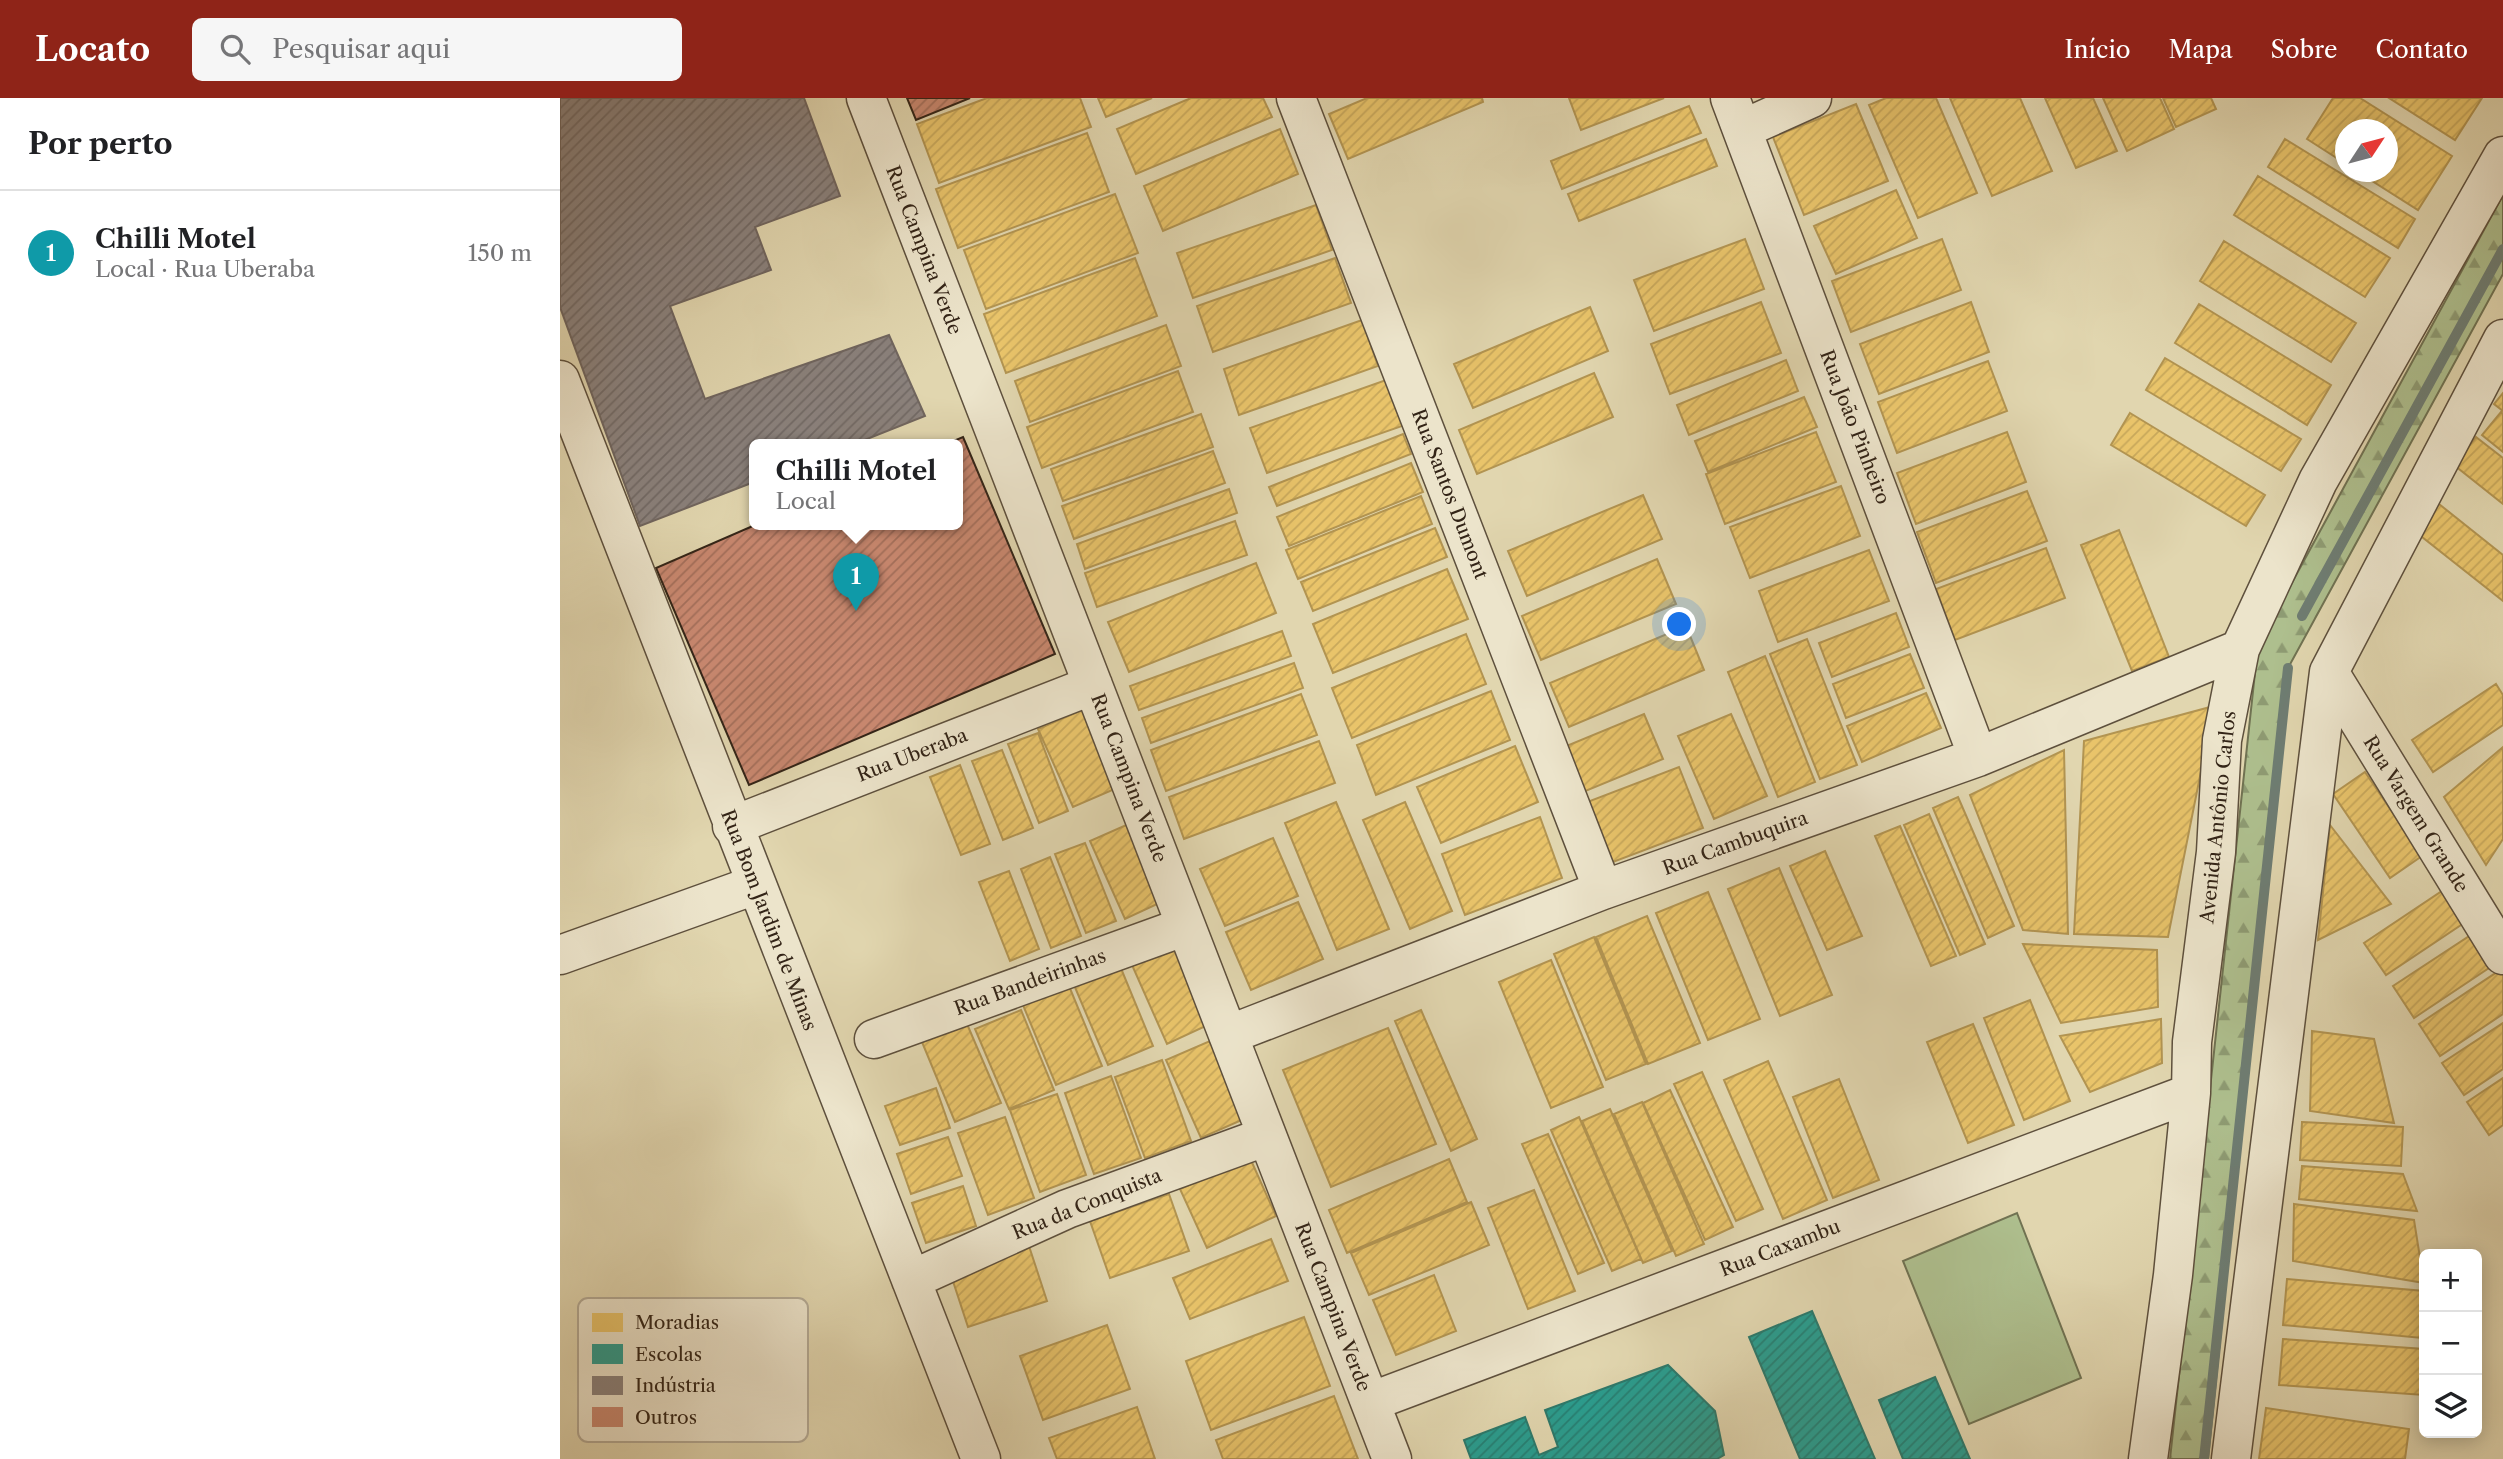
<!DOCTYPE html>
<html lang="pt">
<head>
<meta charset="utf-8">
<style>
	:root { --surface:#fff; --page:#f6f6f6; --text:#202124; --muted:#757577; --line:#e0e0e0; --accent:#8f2418 }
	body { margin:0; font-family:"Libre Caslon Text",serif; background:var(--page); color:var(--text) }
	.controls { position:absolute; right:21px; bottom:21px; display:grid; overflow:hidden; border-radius:10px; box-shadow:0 4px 18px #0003 }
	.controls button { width:63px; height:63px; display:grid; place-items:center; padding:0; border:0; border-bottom:2px solid var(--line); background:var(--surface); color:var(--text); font:35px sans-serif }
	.compass { position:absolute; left:1775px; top:21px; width:63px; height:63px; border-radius:50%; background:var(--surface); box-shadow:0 4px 18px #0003; rotate:54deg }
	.you { position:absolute; left:1120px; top:527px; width:24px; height:24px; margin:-18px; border:5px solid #fff; border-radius:50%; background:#1a73e8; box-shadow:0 0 0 10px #1a73e833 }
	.badge { display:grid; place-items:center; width:46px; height:46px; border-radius:50%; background:var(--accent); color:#fff; font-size:23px; font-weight:700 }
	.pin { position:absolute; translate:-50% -58px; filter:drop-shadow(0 2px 4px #0008) }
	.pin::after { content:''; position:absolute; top:37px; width:24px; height:21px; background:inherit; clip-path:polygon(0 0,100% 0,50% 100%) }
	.popup { position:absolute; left:189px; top:341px; width:214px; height:91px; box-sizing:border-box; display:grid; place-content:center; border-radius:10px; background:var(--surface); filter:drop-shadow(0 2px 5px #0005); font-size:23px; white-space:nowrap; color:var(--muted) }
	.popup b { font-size:26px; color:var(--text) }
	.popup::after { content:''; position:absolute; left:50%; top:100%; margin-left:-14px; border:14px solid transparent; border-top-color:var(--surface) }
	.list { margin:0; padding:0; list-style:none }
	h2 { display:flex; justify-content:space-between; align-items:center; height:91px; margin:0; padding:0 28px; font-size:30px }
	h2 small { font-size:23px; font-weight:400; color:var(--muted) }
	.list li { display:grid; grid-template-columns:46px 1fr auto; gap:21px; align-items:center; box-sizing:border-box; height:126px; padding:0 28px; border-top:2px solid var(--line) }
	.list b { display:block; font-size:26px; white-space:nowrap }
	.list p { margin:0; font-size:23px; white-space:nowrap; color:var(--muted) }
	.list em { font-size:23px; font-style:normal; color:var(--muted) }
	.icon { flex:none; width:38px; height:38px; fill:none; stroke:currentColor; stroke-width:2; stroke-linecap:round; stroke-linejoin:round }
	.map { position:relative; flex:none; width:1943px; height:1361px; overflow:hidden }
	header { display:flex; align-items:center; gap:42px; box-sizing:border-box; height:98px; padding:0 35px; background:var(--accent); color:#fff }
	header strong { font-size:33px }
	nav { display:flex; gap:38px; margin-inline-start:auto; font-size:24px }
	.search { width:490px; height:63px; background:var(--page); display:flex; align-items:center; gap:18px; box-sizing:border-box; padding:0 24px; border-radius:10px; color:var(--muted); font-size:26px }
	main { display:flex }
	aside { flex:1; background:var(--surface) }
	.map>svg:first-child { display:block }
	.green { fill:#aebf8e; stroke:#707252; stroke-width:2 }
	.forest { fill:url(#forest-firs); stroke:#707252; stroke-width:2 }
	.homes { fill:url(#homes-hatch); stroke:#b29451; stroke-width:2 }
	.schools { fill:url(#schools-hatch); stroke:#2d796b; stroke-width:2 }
	.industry { fill:url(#industry-hatch); stroke:#70655e; stroke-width:2 }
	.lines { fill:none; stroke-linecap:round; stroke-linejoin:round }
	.stream { stroke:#6e7d73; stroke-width:10 }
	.building { fill:url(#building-hatch); stroke:#332417; stroke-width:2 }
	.minor-casing { stroke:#5e503d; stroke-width:41 }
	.minor { stroke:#ece4cb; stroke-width:38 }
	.labels { text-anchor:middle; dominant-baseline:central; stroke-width:7; stroke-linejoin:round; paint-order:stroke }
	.street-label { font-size:19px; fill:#332417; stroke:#ece4cb }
	.key { fill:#ece4cb; stroke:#b4aa95; stroke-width:2 }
	.key-label { font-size:19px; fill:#332417 }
</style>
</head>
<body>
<header>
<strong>Locato</strong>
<div class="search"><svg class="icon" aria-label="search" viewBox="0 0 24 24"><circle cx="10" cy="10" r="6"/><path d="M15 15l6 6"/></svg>Pesquisar aqui</div>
<nav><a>Início</a><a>Mapa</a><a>Sobre</a><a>Contato</a></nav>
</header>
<main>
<aside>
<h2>Por perto<small></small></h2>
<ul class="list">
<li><span class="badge" style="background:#0f9aa8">1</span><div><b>Chilli Motel</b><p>Local · Rua Uberaba</p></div><em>150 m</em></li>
</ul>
</aside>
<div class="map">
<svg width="1943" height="1361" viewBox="0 0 1943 1361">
	<defs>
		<pattern id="forest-firs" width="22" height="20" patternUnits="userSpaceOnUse" patternTransform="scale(1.75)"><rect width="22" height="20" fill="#aebf8e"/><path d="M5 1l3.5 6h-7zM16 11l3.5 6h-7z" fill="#8e9b73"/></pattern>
		<pattern id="homes-hatch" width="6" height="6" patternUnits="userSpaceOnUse" patternTransform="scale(1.75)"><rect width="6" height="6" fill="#e9c46a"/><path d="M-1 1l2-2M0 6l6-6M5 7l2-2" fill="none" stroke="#c8a85b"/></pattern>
		<pattern id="schools-hatch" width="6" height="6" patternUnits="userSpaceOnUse" patternTransform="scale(1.75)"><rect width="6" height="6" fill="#2a9d8f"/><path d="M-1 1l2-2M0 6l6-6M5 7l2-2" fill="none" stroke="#258074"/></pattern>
		<pattern id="industry-hatch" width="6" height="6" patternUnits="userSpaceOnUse" patternTransform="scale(1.75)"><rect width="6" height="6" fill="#8a817c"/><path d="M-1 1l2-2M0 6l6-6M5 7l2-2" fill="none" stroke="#716965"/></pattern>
		<pattern id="building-hatch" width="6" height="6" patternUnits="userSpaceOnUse" patternTransform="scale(1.75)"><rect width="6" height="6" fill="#c98870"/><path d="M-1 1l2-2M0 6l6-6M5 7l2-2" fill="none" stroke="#a46f5b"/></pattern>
	</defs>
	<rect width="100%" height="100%" fill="#e1d6af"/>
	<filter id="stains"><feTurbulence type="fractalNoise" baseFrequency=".00286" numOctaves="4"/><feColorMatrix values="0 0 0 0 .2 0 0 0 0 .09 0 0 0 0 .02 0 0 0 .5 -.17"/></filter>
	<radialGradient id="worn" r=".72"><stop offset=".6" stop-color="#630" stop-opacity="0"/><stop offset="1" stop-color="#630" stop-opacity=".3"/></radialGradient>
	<path class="green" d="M1457 1115 1521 1280 1409 1326 1343 1163Z"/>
	<path class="forest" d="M1943 97V176L1728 570 1648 1361H1610L1698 547Z"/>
	<path class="homes" d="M427 0H520L531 29 379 85 357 26Z
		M538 0H592L546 19Z
		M631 0H703L712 19 576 76 557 31Z
		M807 0H922L923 4 788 61 769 16Z
		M1009 0H1104L1021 32Z
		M1326 0H1376L1417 95 1358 120 1309 7Z
		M1390 0H1460L1492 73 1432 98Z
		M1485 0H1533L1557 53 1516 70Z
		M1543 0H1600L1614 31 1567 53Z
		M1603 0H1651L1656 11 1616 29Z
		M1773 0H1800L1892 58 1858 112 1798 74H1828V32H1786V66L1747 41Z
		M1829 0H1922L1895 42Z
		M1296 6 1328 83 1244 117 1213 39Z
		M1129 8 1141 35 1002 91 991 63Z
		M720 31 738 76 603 133 584 88Z
		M527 35 549 94 398 150 376 91Z
		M1146 41 1157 68 1019 123 1008 96Z
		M1725 41 1855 121 1838 150 1708 69Z
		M1698 78 1830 160 1805 199 1674 117Z
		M1336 92 1357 140 1276 176 1254 128Z
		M555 96 578 155 426 211 404 152Z
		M756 107 772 152 633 200 617 155Z
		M1185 141 1204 191 1094 233 1074 182Z
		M1382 141 1401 192 1291 234 1272 183Z
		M1664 143 1796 225 1771 264 1640 183Z
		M575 160 597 218 446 275 424 216Z
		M775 160 791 205 653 254 637 208Z
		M1201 204 1221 255 1110 296 1091 246Z
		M1411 204 1429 254 1319 296 1300 246Z
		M1639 206 1771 287 1747 327 1615 245Z
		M1030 209 1048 253 913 310 894 266Z
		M802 222 818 268 679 317 664 271Z
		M606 227 621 268 470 324 455 283Z
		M1605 260 1741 341 1721 373 1586 292Z
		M1226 262 1238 293 1129 337 1117 307Z
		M1428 263 1447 313 1337 355 1318 304Z
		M618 273 633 314 482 370 467 329Z
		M1034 275 1053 319 917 376 899 332Z
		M829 281 845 327 707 375 690 330Z
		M1943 295V313L1934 306Z
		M1244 299 1257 329 1148 374 1135 343Z
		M1941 314 1943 316V354L1922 337Z
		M1570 315 1705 397 1686 428 1551 347Z
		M641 316 653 349 503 403 491 371Z
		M1256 334 1276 384 1165 426 1146 376Z
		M1447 334 1466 384 1356 426 1337 375Z
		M843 336 851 356 717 408 709 389Z
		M1916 339 1943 360V406L1894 367Z
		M653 353 665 385 514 441 502 408Z
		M851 365 863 394 729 448 717 419Z
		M1281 388 1300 438 1190 480 1170 429Z
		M669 391 677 415 525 471 517 446Z
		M1467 393 1487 443 1376 485 1357 434Z
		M1083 397 1102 441 967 498 948 453Z
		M861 398 872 426 738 481 726 452Z
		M1879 406 1943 457V503L1857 435Z
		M675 423 687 457 537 509 525 475Z
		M875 430 887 459 753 513 741 484Z
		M1559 432 1609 559 1572 573 1521 447Z
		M1486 450 1505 500 1395 542 1376 491Z
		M1309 452 1329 503 1218 544 1199 493Z
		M1097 461 1116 506 981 562 962 518Z
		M696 465 716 515 569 574 548 524Z
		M887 471 908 521 773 575 753 526Z
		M1336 515 1349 549 1272 579 1259 545Z
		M1126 528 1144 572 1009 629 990 585Z
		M722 533 731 558 579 612 570 588Z
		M906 536 926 586 792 640 772 590Z
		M1247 541 1297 667 1260 681 1210 556Z
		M1350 556 1364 590 1286 620 1273 586Z
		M1205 558 1255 684 1218 699 1168 574Z
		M734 565 743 590 591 645 582 620Z
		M1936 586 1943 597V627L1873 674 1852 642Z
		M931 593 950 642 816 697 797 647Z
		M1366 595 1381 630 1302 664 1287 628Z
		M741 596 757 637 606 693 591 652Z
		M1654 608 1608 839 1514 836 1524 643Z
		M522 612 557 690 513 709 478 631Z
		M1084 616 1103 661 1023 694 1004 649Z
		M1171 616 1207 698 1154 721 1118 638Z
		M478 635 508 713 479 725 448 646Z
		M759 643 775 685 624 741 609 699Z
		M955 648 978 704 881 745 857 689Z
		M1943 649V741L1926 767 1884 699Z
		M442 652 473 730 443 742 412 663Z
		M1504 652 1508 836 1463 832 1410 697Z
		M400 667 430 746 401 757 370 679Z
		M1119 669 1143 730 1045 767 1022 706Z
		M1805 674 1862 758 1830 780 1773 696Z
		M1398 699 1454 828 1428 840 1373 710Z
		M776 704 829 831 777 852 725 725Z
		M845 704 892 813 850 831 803 722Z
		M1369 716 1425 846 1400 857 1344 727Z
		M980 719 1002 780 905 817 882 756Z
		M573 724 608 801 565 821 530 743Z
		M1770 727 1831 806 1758 842Z
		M1340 728 1396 858 1371 868 1315 738Z
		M713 740 738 798 665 828 640 771Z
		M525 745 556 823 526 835 495 756Z
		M1265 753 1302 838 1267 852 1230 768Z
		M490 759 521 838 491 850 461 771Z
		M1219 770 1272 897 1220 918 1168 791Z
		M449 773 479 851 450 863 419 784Z
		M1888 789 1910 821 1826 877 1804 845Z
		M1148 794 1200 921 1148 942 1096 815Z
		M738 804 763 861 691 892 666 834Z
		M1087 818 1140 945 1088 966 1036 839Z
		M1917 833 1938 864 1854 920 1833 888Z
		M1034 839 1086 966 1046 982 994 856Z
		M1463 846 1597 852 1598 909 1501 925Z
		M615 848 650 926 607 946 572 867Z
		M991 862 1043 989 991 1010 939 884Z
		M560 868 593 948 548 967 514 887Z
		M1943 870V916L1880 958 1859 926Z
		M509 888 542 968 496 987 463 907Z
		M1470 902 1510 1003 1464 1022 1424 920Z
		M461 912 494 992 449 1011 415 931Z
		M861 912 917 1041 891 1053 835 923Z
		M1601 921 1602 965 1530 994 1500 938Z
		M1943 925V971L1904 997 1882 965Z
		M407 926 441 1005 395 1024 362 944Z
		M1413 926 1454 1027 1408 1045 1367 944Z
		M828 930 876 1046 771 1089 723 972Z
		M1752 933 1814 941 1834 1025 1750 1013Z
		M650 943 684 1021 641 1040 606 962Z
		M602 962 631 1043 585 1060 555 979Z
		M1208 963 1267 1102 1223 1121 1164 982Z
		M1142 974 1203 1111 1176 1123 1114 986Z
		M551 978 581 1060 534 1076 505 995Z
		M1943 980V1027L1929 1037 1907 1004Z
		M1279 981 1319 1082 1273 1100 1233 999Z
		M376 990 390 1030 340 1047 325 1008Z
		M1110 992 1173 1129 1145 1142 1083 1005Z
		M497 996 526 1077 480 1094 450 1012Z
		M1082 1004 1144 1146 1116 1158 1054 1016Z
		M1050 1011 1112 1153 1083 1165 1022 1023Z
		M445 1019 474 1100 428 1117 398 1035Z
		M1019 1019 1081 1161 1052 1173 991 1032Z
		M1742 1024 1843 1029 1841 1068 1740 1062Z
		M988 1036 1044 1165 1018 1176 962 1046Z
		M388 1039 402 1078 351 1096 337 1056Z
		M690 1060 716 1118 647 1150 620 1091Z
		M889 1061 907 1104 787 1155 769 1112Z
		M1742 1068 1843 1076 1857 1113 1739 1101Z
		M403 1088 416 1128 366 1145 352 1105Z
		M974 1092 1015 1193 968 1211 928 1110Z
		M609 1096 629 1153 550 1180 530 1123Z
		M911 1104 929 1147 809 1197 791 1155Z
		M1734 1106 1854 1122 1864 1185 1733 1163Z
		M711 1141 728 1183 630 1221 613 1180Z
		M468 1145 487 1203 408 1229 389 1171Z
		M874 1177 896 1233 836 1257 813 1202Z
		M1727 1181 1864 1193 1862 1240 1723 1227Z
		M744 1219 770 1288 651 1332 626 1263Z
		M547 1227 570 1291 483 1322 460 1258Z
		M1723 1241 1864 1251V1297L1719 1287Z
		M774 1298 798 1361H663L656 1342Z
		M577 1309 595 1361H497L489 1340Z
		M1706 1310 1849 1331 1845 1361H1699Z"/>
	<path class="schools" d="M1252 1213 1315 1361H1240L1189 1239Z
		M1108 1267 1155 1313 1164 1357 1157 1361H911L904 1342 965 1319 979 1357 998 1349 985 1312Z
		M1375 1279 1410 1361H1343L1319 1302Z"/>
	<path class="industry" d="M0 0H244L280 98 195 129 211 172 110 208 145 301 329 237 365 318 292 347H194V384L80 428 0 209Z
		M181 1208 205 1264 102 1307 82 1286 47 1301 29 1256 109 1223 114 1236Z"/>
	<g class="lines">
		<path class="stream" d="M1742 518 1943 151
			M1644 1361 1728 570"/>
	</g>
	<path class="building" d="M347 0H410L356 22Z
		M403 339 495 556 189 687 96 470 195 427H398V347H384Z"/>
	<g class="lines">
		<g class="minor-casing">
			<path id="minor" d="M306 0 832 1361
				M736 0 1043 792
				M1170 0 1418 659
				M1183 31 1252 0
				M0 282 421 1361
				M1769 574 1943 857
				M172 728 533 587
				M0 857 195 787
				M668 937 1043 792 1418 659 1680 551
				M314 941 626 828
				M351 1182 507 1111 707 1038
				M810 1304 1631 995
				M1588 1361 1613 1177 1631 995 1632 944 1656 754 1662 642 1680 551 1758 383 1943 58
				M1671 1361 1769 574 1943 241"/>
		</g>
		<use href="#minor" class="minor"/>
	</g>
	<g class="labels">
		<g class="street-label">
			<text transform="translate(364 152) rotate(69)">Rua Campina Verde</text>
			<text transform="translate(1295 329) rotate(69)">Rua João Pinheiro</text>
			<text transform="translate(890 396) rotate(69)">Rua Santos Dumont</text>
			<text transform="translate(352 657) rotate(-21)">Rua Uberaba</text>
			<text transform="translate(569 680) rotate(69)">Rua Campina Verde</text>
			<text transform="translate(1856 716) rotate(58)">Rua Vargem Grande</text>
			<text transform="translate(1658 719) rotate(-84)">Avenida Antônio Carlos</text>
			<text transform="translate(1175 745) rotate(-20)">Rua Cambuquira</text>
			<text transform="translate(209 822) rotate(69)">Rua Bom Jardim de Minas</text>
			<text transform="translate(470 884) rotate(-20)">Rua Bandeirinhas</text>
			<text transform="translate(527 1106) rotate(-22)">Rua da Conquista</text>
			<text transform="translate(1220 1150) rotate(-21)">Rua Caxambu</text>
			<text transform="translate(773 1209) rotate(69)">Rua Campina Verde</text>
		</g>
	</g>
	<rect x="18" y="1200" width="230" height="144" rx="10" class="key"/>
	<rect x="32" y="1215" width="31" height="19" fill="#e9c46a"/>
	<rect x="32" y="1246" width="31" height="20" fill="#2a9d8f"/>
	<rect x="32" y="1278" width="31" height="19" fill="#8a817c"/>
	<rect x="32" y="1309" width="31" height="20" fill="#c98870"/>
	<g class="key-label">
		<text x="75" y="1231">Moradias</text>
		<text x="75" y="1263">Escolas</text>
		<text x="75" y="1294">Indústria</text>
		<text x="75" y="1326">Outros</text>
	</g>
	<rect width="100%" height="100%" filter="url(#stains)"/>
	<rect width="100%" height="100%" fill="url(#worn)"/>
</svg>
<div class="controls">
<button>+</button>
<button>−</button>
<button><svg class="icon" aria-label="layers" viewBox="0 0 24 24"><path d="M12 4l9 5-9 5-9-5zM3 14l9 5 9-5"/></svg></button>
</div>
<svg class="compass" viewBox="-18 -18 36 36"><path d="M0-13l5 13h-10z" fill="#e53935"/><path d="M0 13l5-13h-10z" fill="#757577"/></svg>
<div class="you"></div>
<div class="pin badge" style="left:296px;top:513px;background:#0f9aa8">1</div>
<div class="popup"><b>Chilli Motel</b>Local</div>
</div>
</main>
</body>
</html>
